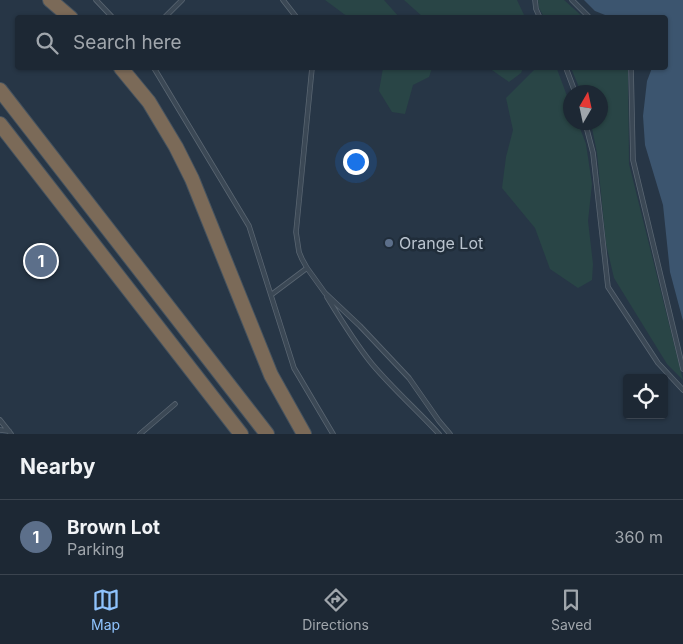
<!DOCTYPE html>
<html lang="en">
<head>
<meta charset="utf-8">
<style>
	:root { --surface:#1d2834; --page:#25303c; --text:#f1f3f6; --muted:#a0a6ac; --line:#3b444f; --accent:#8fc3fd }
	body { margin:0; font-family:Inter,sans-serif; background:var(--page); color:var(--text) }
	.controls { position:absolute; right:15px; bottom:15px; display:grid; overflow:hidden; border-radius:5px; box-shadow:0 1px 4px #0004 }
	.controls button { width:45px; height:45px; display:grid; place-items:center; padding:0; border:0; border-bottom:1px solid var(--line); background:var(--surface); color:var(--text); font:25px sans-serif }
	.compass { position:absolute; left:563px; top:85px; width:45px; height:45px; border-radius:50%; background:var(--surface); box-shadow:0 1px 4px #0004; rotate:9deg }
	.you { position:absolute; left:355px; top:161px; width:18px; height:18px; margin:-12px; border:4px solid #fff; border-radius:50%; background:#1a73e8; box-shadow:0 0 0 8px #1a73e833 }
	.badge { display:grid; place-items:center; width:32px; height:32px; border-radius:50%; background:var(--accent); color:#fff; font-size:16px; font-weight:700 }
	.pin { position:absolute; translate:-50% -50%; border:2px solid #fff; box-shadow:0 1px 5px #0006 }
	.list { margin:0; padding:0; list-style:none }
	h2 { display:flex; justify-content:space-between; align-items:center; height:65px; margin:0; padding:0 20px; font-size:21px }
	h2 small { font-size:16px; font-weight:400; color:var(--muted) }
	.list li { display:grid; grid-template-columns:32px 1fr auto; gap:15px; align-items:center; box-sizing:border-box; height:75px; padding:0 20px; border-top:1px solid var(--line) }
	.list b { display:block; font-size:19px; white-space:nowrap }
	.list p { margin:0; font-size:16px; white-space:nowrap; color:var(--muted) }
	.list em { font-size:16px; font-style:normal; color:var(--muted) }
	.icon { flex:none; width:28px; height:28px; fill:none; stroke:currentColor; stroke-width:2; stroke-linecap:round; stroke-linejoin:round }
	.map { position:relative; flex:none; width:683px; height:434px; overflow:hidden }
	.search { position:absolute; background:var(--surface); box-shadow:0 1px 4px #0004; left:15px; right:15px; top:15px; height:55px; display:flex; align-items:center; gap:12px; box-sizing:border-box; padding:0 18px; border-radius:5px; color:var(--muted); font-size:19px }
	.sheet { height:140px; background:var(--surface) }
	nav { display:flex; justify-content:space-around; align-items:center; box-sizing:border-box; height:70px; border-top:1px solid var(--line); background:var(--surface); font-size:14px; color:var(--muted) }
	nav a { display:grid; justify-items:center; gap:2px }
	nav .on { color:var(--accent) }
	.map>svg:first-child { display:block }
	.green { fill:#294546 }
	.water { fill:#3c556f }
	.lines { fill:none; stroke-linecap:round; stroke-linejoin:round }
	.service-casing { stroke:#5a6672; stroke-width:5.5 }
	.motorway-casing { stroke:#46535f; stroke-width:16 }
	.service { stroke:#3b4855; stroke-width:4 }
	.motorway { stroke:#7b6a58; stroke-width:14 }
	.service-dot { fill:#5c6f8a; stroke:#202d3a; stroke-width:2 }
	.labels { text-anchor:middle; dominant-baseline:central; stroke-width:5; stroke-linejoin:round; paint-order:stroke }
	.poi-label { font-size:16px; fill:#b9c3ce; stroke:#202d3a; text-anchor:start }
</style>
</head>
<body>
<div class="map">
<svg width="683" height="434" viewBox="0 0 683 434">
	<rect width="100%" height="100%" fill="#273646"/>
	<path class="green" d="M325 0H384L399 17H348Z
		M404 0H517L525 17H423Z
		M538 0H564L583 17H544L539 8Z
		M383 68H432L429 77 413 85 405 114 392 112 379 91Z
		M489 68H523L521 73 509 82Z
		M536 68 557 69 570 104V122L578 123 586 144 592 184 588 221 593 264 592 280 578 288 550 269 535 228 502 188 506 157 513 130 506 98Z
		M571 68H627L628 70 629 164 683 380 667 364 614 278 606 244 597 153 591 123 600 122V92H581Z"/>
	<path class="water" d="M584 0H683V321L670 272 663 205 645 145 643 116 647 81 652 68H666V18L610 17 595 11Z"/>
	<g class="lines">
		<g class="service-casing">
			<path id="service" d="M96 0 113 18
				M283 0 297 18
				M535 0 536 9 540 18
				M572 0 590 18
				M164 18 182 0
				M154 68 249 226 294 368 333 434
				M312 68 296 232 299 252 302 259 307 268 325 293 360 326 409 378 439 421 450 434
				M566 68 575 92
				M631 68 633 160 683 369
				M585 122 593 153 608 287 658 363 683 390
				M271 295 307 268
				M327 297C341 320 355 343 372 364 393 389 417 410 439 434
				M0 420 11 434
				M0 430 9 431
				M140 434 175 404"/>
		</g>
		<g class="motorway-casing">
			<path id="motorway" d="M50 0 71 18
				M121 68 149 102 176 147 192 179 271 375 304 434
				M0 90 267 434
				M0 124 241 434"/>
		</g>
		<use href="#service" class="service"/>
		<use href="#motorway" class="motorway"/>
	</g>
	<circle class="service-dot" cx="389" cy="243" r="5"/>
	<g class="labels">
		<g class="poi-label">
			<text x="399" y="243">Orange Lot</text>
		</g>
	</g>
</svg>
<div class="controls">
<button><svg class="icon" aria-label="locate" viewBox="0 0 24 24"><circle cx="12" cy="12" r="6"/><path d="M12 2v4M12 18v4M2 12h4M18 12h4"/></svg></button>
</div>
<svg class="compass" viewBox="-18 -18 36 36"><path d="M0-13l5 13h-10z" fill="#e53935"/><path d="M0 13l5-13h-10z" fill="#a0a6ac"/></svg>
<div class="you"></div>
<div class="pin badge" style="left:41px;top:261px;background:#5c6f8a">1</div>
<div class="search"><svg class="icon" aria-label="search" viewBox="0 0 24 24"><circle cx="10" cy="10" r="6"/><path d="M15 15l6 6"/></svg>Search here</div>
</div>
<section class="sheet">
<h2>Nearby<small></small></h2>
<ul class="list">
<li><span class="badge" style="background:#5c6f8a">1</span><div><b>Brown Lot</b><p>Parking</p></div><em>360 m</em></li>
</ul>
</section>
<nav>
<a class="on"><svg class="icon" aria-label="map" viewBox="0 0 24 24"><path d="M3 6l6-2 6 2 6-2v14l-6 2-6-2-6 2zM9 4v14M15 6v14"/></svg>Map</a>
<a><svg class="icon" aria-label="directions" viewBox="0 0 24 24"><path d="M12 3l9 9-9 9-9-9zM9 14v-3h6M13 9l2 2-2 2"/></svg>Directions</a>
<a><svg class="icon" aria-label="saved" viewBox="0 0 24 24"><path d="M7 4h10v16l-5-4-5 4z"/></svg>Saved</a>
</nav>
</body>
</html>
